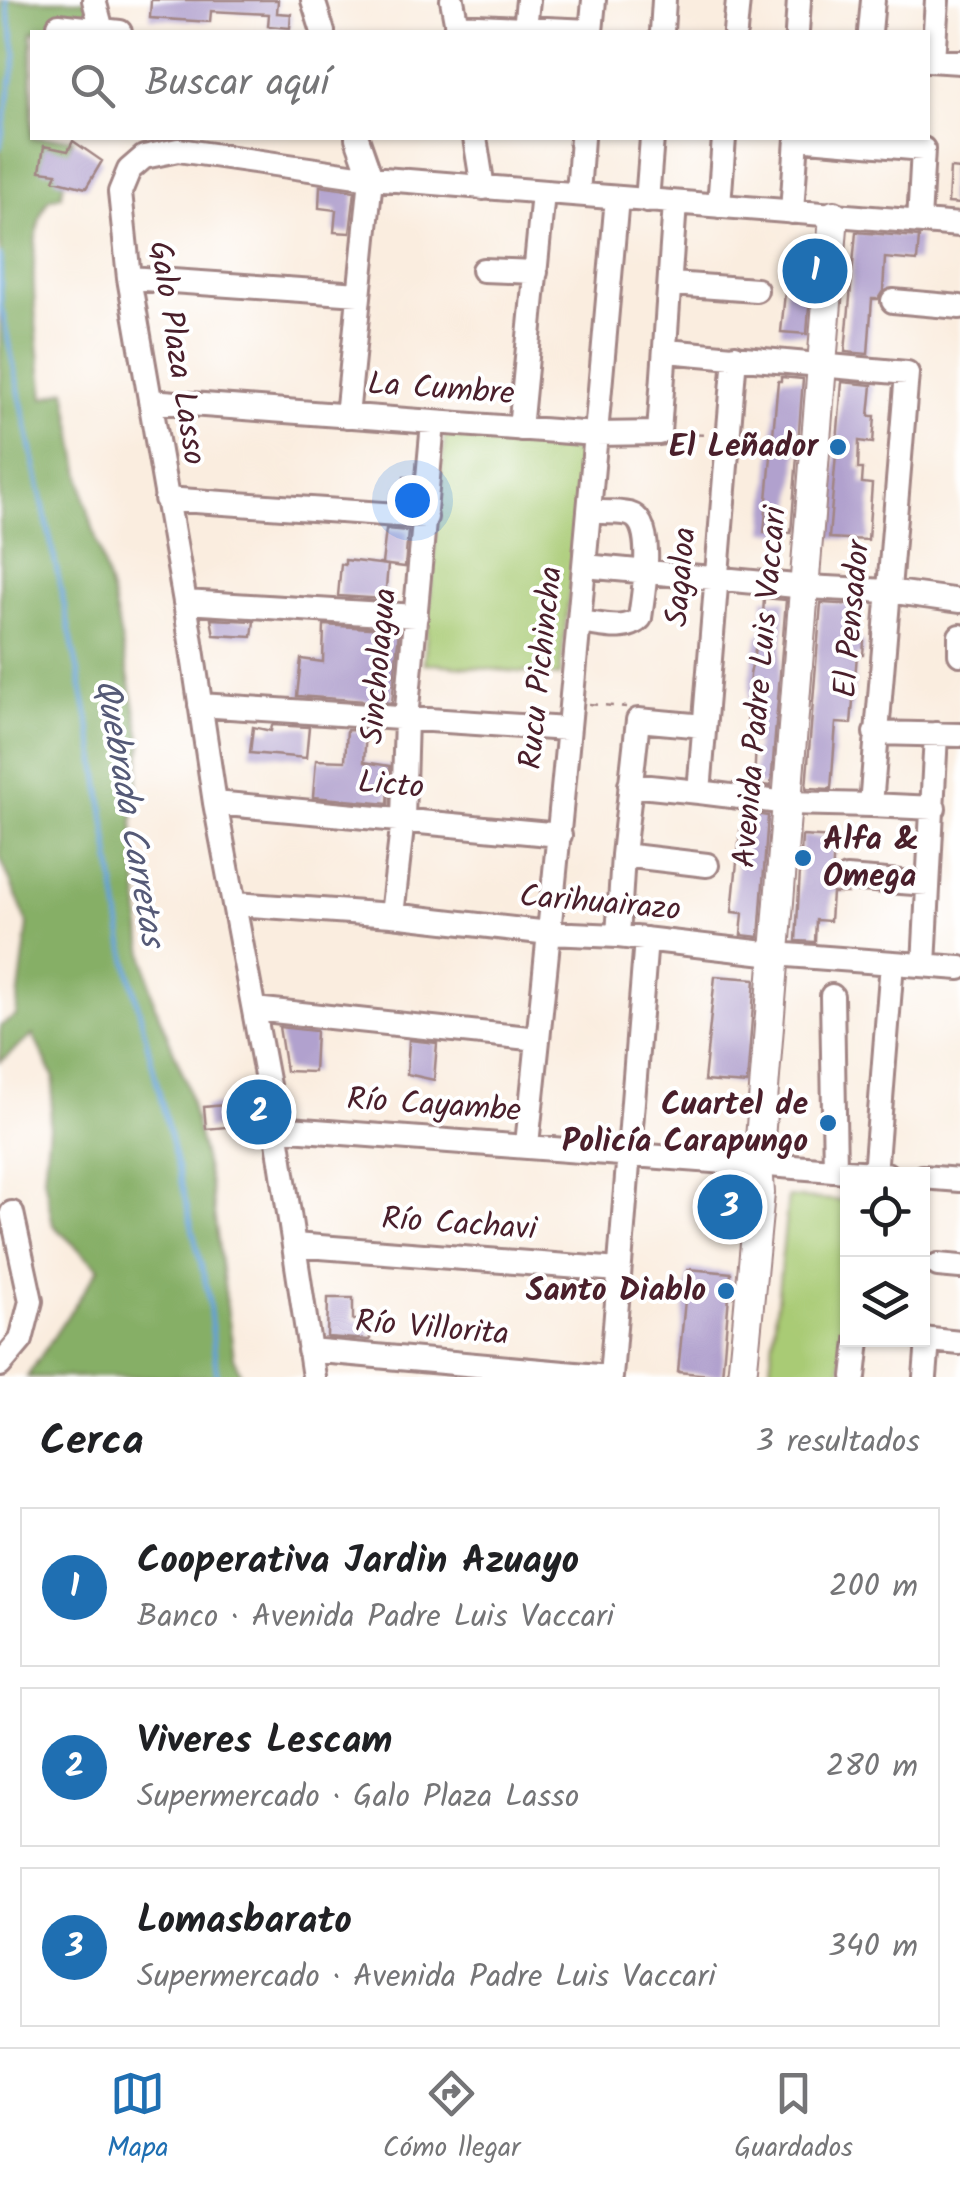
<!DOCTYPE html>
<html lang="es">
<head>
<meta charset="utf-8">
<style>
	:root { --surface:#fff; --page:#f2f2f2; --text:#202124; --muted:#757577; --line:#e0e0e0; --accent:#1f6fb2 }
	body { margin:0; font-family:Kalam,sans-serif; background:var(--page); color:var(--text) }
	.controls { position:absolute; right:30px; bottom:30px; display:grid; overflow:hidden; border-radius:0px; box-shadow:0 2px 8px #0004 }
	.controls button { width:90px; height:90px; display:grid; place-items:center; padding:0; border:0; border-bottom:2px solid var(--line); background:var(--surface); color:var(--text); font:50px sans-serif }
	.you { position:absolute; left:412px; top:500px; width:35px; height:35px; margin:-25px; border:8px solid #fff; border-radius:50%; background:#1a73e8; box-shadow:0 0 0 15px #1a73e833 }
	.badge { display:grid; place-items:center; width:65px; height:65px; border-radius:50%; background:var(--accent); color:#fff; font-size:32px; font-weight:700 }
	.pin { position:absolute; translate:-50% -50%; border:5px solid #fff; box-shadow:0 2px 10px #0006 }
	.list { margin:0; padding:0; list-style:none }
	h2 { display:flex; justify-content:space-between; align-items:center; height:130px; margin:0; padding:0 40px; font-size:42px }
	h2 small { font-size:32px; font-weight:400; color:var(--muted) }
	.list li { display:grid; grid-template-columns:65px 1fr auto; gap:30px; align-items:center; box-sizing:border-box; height:160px; margin:0 20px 20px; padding:0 20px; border:2px solid var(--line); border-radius:0px }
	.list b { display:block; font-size:38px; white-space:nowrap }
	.list p { margin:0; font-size:32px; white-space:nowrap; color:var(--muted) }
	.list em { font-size:32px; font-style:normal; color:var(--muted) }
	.icon { flex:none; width:55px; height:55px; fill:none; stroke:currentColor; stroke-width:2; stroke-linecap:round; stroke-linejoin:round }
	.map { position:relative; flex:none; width:960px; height:1377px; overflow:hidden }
	.search { position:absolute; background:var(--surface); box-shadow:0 2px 8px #0004; left:30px; right:30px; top:30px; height:110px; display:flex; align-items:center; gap:25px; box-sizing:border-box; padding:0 35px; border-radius:0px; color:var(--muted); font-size:38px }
	.sheet { height:670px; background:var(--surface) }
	nav { display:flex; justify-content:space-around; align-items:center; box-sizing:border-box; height:140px; border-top:2px solid var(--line); background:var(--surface); font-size:28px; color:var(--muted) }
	nav a { display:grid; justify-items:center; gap:5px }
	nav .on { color:var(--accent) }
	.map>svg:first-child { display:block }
	.green { fill:#a9cb74; stroke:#7a7550; stroke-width:2.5 }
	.forest { fill:#86af66; stroke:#686748; stroke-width:2.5 }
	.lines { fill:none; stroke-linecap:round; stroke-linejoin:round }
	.stream { stroke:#63a1d5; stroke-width:5 }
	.building { fill:#b1a1ce }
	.minor-casing { stroke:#a28685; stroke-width:28 }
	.major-casing { stroke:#a28685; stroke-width:32 }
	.path { stroke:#a28685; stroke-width:2.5; stroke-dasharray:8 8; stroke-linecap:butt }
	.minor { stroke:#fff; stroke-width:22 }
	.major { stroke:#fff; stroke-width:28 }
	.poi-dot { fill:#1f6fb2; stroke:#fff; stroke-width:4 }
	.labels { text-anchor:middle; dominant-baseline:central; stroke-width:8; stroke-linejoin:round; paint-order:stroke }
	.street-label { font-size:32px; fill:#4a1f2b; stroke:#fff }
	.poi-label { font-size:32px; font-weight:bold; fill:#4a1f2b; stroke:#fff; text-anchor:end }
	.water-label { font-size:35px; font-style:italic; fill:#555a77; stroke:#fff }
</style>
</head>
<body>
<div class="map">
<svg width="960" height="1377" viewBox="0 0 960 1377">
	<rect width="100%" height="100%" fill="#fff"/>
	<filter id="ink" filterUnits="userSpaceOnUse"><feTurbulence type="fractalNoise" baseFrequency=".01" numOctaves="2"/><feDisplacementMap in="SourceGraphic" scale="20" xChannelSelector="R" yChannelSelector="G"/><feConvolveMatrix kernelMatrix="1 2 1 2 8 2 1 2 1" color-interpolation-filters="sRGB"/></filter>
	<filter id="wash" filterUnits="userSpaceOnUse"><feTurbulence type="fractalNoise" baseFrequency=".0048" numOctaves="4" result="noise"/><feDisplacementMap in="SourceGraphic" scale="40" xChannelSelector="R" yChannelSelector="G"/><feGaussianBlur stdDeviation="2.25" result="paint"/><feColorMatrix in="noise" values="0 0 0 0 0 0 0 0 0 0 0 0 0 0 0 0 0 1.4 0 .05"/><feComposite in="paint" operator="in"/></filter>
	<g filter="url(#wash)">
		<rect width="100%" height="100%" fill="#faeddf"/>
		<path class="green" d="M445 431 550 439 584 457 560 676 424 663Z
			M788 1197 847 1201V1275L841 1377H769Z"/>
		<path class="forest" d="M0 0H102L99 20 71 32H32V138H72L61 196 49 199C21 237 39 349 44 398L66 390 85 499 113 600 142 743 133 822 142 943 154 1003 185 1079 210 1184 234 1357 241 1377H27L99 1268 53 1225 44 1177 54 1078 33 1035 0 1062V1026L16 1016 28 924 0 857Z"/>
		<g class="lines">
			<path class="stream" d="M0 147 16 55 6 0
				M0 255 1 306 94 746 124 948 208 1293 217 1377"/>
		</g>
		<g id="blocks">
			<path class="building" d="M151 0H278L277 13 291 14 290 28 268 26 269 14 211 11 210 22 150 18Z
				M73 141 102 161 86 188 54 180 57 173 40 171 44 146 68 151Z
				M950 168 960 169V204L948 203Z
				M320 186 355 191 350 233 334 232 336 210 319 208Z
				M856 232 919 237 917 261 885 258 883 291 878 299H872L868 354 845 352Z
				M789 253 813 255 807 334 781 332Z
				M781 377 803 379 791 533 764 532 778 381H781Z
				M842 382 872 385 869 416H875L873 443 859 441 858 469H863L862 483 872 484 868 540 829 538Z
				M404 477H413L411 501 397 500 398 485H404Z
				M386 529 408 531 405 567 388 565 385 599 338 596 341 564 345 565V560L388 565 382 564Z
				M764 598 786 600 771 786 754 784 756 743 746 742 750 675 758 634H762Z
				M821 603 859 605 857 641H864L863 655H857L851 724 836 723 831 789 806 788Z
				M211 619 254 621 252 637 214 635Z
				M324 625 399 630 392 703 297 696 301 659 323 662Z
				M272 725 309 727 306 758 250 753 253 727 271 731Z
				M347 730 366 731 364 762 390 766 388 804 313 797 316 760 345 761Z
				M742 812 768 816 759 937 741 935 743 913 732 912Z
				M802 836 834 838 832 884 845 893H832L830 921 816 920 815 942 796 941Z
				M715 976 755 979 747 1084 704 1081Z
				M279 1027 316 1031 314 1072 286 1071Z
				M409 1040 437 1043 434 1080 407 1074Z
				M256 1102 259 1124 206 1129 204 1107Z
				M708 1201 733 1203 731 1226 706 1224Z
				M688 1269 731 1273 722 1376 678 1372Z
				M328 1298H353V1320H370V1340L327 1337Z"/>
		</g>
	</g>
	<g filter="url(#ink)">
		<use href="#blocks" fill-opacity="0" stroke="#a28685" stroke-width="2.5"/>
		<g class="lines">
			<g class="minor-casing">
				<path id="minor" d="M94 0 102 30 120 32
					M313 0 323 32
					M452 0 458 32
					M59 25 102 30
					M456 25 591 31
					M525 28 528 0
					M591 32 594 0
					M662 32 664 0
					M735 32 738 0
					M797 32 799 0
					M870 32 873 0
					M928 60 960 62
					M933 60 937 0
					M475 138 483 188
					M578 194 582 138
					M647 201 652 138
					M719 206 724 138
					M792 212 797 138 923 149 919 222
					M483 270 536 272
					M129 278 359 294
					M672 284 756 290
					M893 301 960 307
					M667 351 907 373 871 805 787 803 699 792 735 356
					M150 401 596 434 659 433 675 203
					M347 416 371 178 357 138
					M520 429 543 193
					M166 499 426 517
					M585 566 806 587 888 591 960 601
					M185 602 416 616
					M580 622C599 624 627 633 640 618 643 595 657 521 629 514 617 511 601 512 589 512
					M960 636V654
					M200 705 567 729
					M875 733 960 735
					M630 785 699 792
					M215 803 560 835
					M871 805 934 808
					M623 855 707 865
					M846 878 928 884
					M235 904 392 915 549 933 618 936 774 954 960 968
					M392 915 403 819 406 719 433 423
					M618 936 623 855 638 720 704 726
					M924 965 936 734
					M832 996 835 1170
					M254 1009 538 1039
					M276 1128 886 1174
					M527 1144C561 829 589 514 617 198
					M875 1174 892 963
					M922 1177 960 1180
					M294 1245 619 1270
					M938 1265 960 1267
					M922 1339 960 1343
					M309 1350 609 1377
					M0 1365 21 1340 31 1301 12 1213
					M314 1377 276 1128 215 803 185 602 129 278 120 192 129 170 144 157 178 150 371 178 960 225
					M611 1377 646 939
					M854 1377 858 1340
					M925 1377 928 1340"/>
			</g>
			<g class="major-casing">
				<path id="major" d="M742 1377 760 1193 758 1164 834 215"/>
			</g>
			<path class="path" d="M679 434 711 435
				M589 704 626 707"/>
			<use href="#minor" class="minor"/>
			<use href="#major" class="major"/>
		</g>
	</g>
	<g class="poi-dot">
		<circle cx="838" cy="447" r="10"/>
		<circle cx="803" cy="858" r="10"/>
		<circle cx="828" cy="1123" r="10"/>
		<circle cx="726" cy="1291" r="10"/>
	</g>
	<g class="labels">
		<g class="street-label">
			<text transform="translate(176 353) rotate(81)">Galo Plaza Lasso</text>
			<text transform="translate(441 390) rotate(4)">La Cumbre</text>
			<text transform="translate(682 577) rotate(-85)">Sagaloa</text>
			<text transform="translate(853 619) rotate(-85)">El Pensador</text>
			<text transform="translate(380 666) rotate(-85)">Sincholagua</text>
			<text transform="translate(542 668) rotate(-84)">Rucu Pichincha</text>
			<text transform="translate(761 687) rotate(-85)">Avenida Padre Luis Vaccari</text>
			<text transform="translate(391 786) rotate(5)">Licto</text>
			<text transform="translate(600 904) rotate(5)">Carihuairazo</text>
			<text transform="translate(434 1106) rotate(4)">Río Cayambe</text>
			<text transform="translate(459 1225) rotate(4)">Río Cachavi</text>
			<text transform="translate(432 1329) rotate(5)">Río Villorita</text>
		</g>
		<g class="poi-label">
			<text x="818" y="447">El Leñador</text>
			<text x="823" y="840" text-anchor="start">Alfa &amp;<tspan x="823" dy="37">Omega</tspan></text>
			<text x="808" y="1105">Cuartel de<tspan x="808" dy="37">Policía Carapungo</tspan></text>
			<text x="706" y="1291">Santo Diablo</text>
		</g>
		<g class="water-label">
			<text transform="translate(128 813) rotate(80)">Quebrada Carretas</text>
		</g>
	</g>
</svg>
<div class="controls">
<button><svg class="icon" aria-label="locate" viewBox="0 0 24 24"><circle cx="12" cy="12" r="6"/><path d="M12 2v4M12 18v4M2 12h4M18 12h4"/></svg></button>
<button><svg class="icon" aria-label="layers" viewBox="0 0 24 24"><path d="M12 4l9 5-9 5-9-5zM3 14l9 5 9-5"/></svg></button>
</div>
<div class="you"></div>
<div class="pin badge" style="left:815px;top:271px">1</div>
<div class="pin badge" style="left:259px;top:1112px">2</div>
<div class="pin badge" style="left:730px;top:1207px">3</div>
<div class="search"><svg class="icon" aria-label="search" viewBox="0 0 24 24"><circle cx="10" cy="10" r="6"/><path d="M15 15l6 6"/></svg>Buscar aquí</div>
</div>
<section class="sheet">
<h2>Cerca<small>3 resultados</small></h2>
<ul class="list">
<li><span class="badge">1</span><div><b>Cooperativa Jardin Azuayo</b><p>Banco · Avenida Padre Luis Vaccari</p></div><em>200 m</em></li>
<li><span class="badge">2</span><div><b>Viveres Lescam</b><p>Supermercado · Galo Plaza Lasso</p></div><em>280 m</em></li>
<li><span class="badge">3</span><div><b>Lomasbarato</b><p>Supermercado · Avenida Padre Luis Vaccari</p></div><em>340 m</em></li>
</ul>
</section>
<nav>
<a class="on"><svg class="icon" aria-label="map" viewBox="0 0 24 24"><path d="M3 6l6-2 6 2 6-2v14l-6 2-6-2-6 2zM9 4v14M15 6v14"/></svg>Mapa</a>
<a><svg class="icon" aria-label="directions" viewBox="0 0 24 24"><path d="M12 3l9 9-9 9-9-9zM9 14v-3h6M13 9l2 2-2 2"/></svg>Cómo llegar</a>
<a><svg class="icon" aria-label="saved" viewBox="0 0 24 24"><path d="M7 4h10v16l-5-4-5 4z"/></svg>Guardados</a>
</nav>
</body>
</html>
